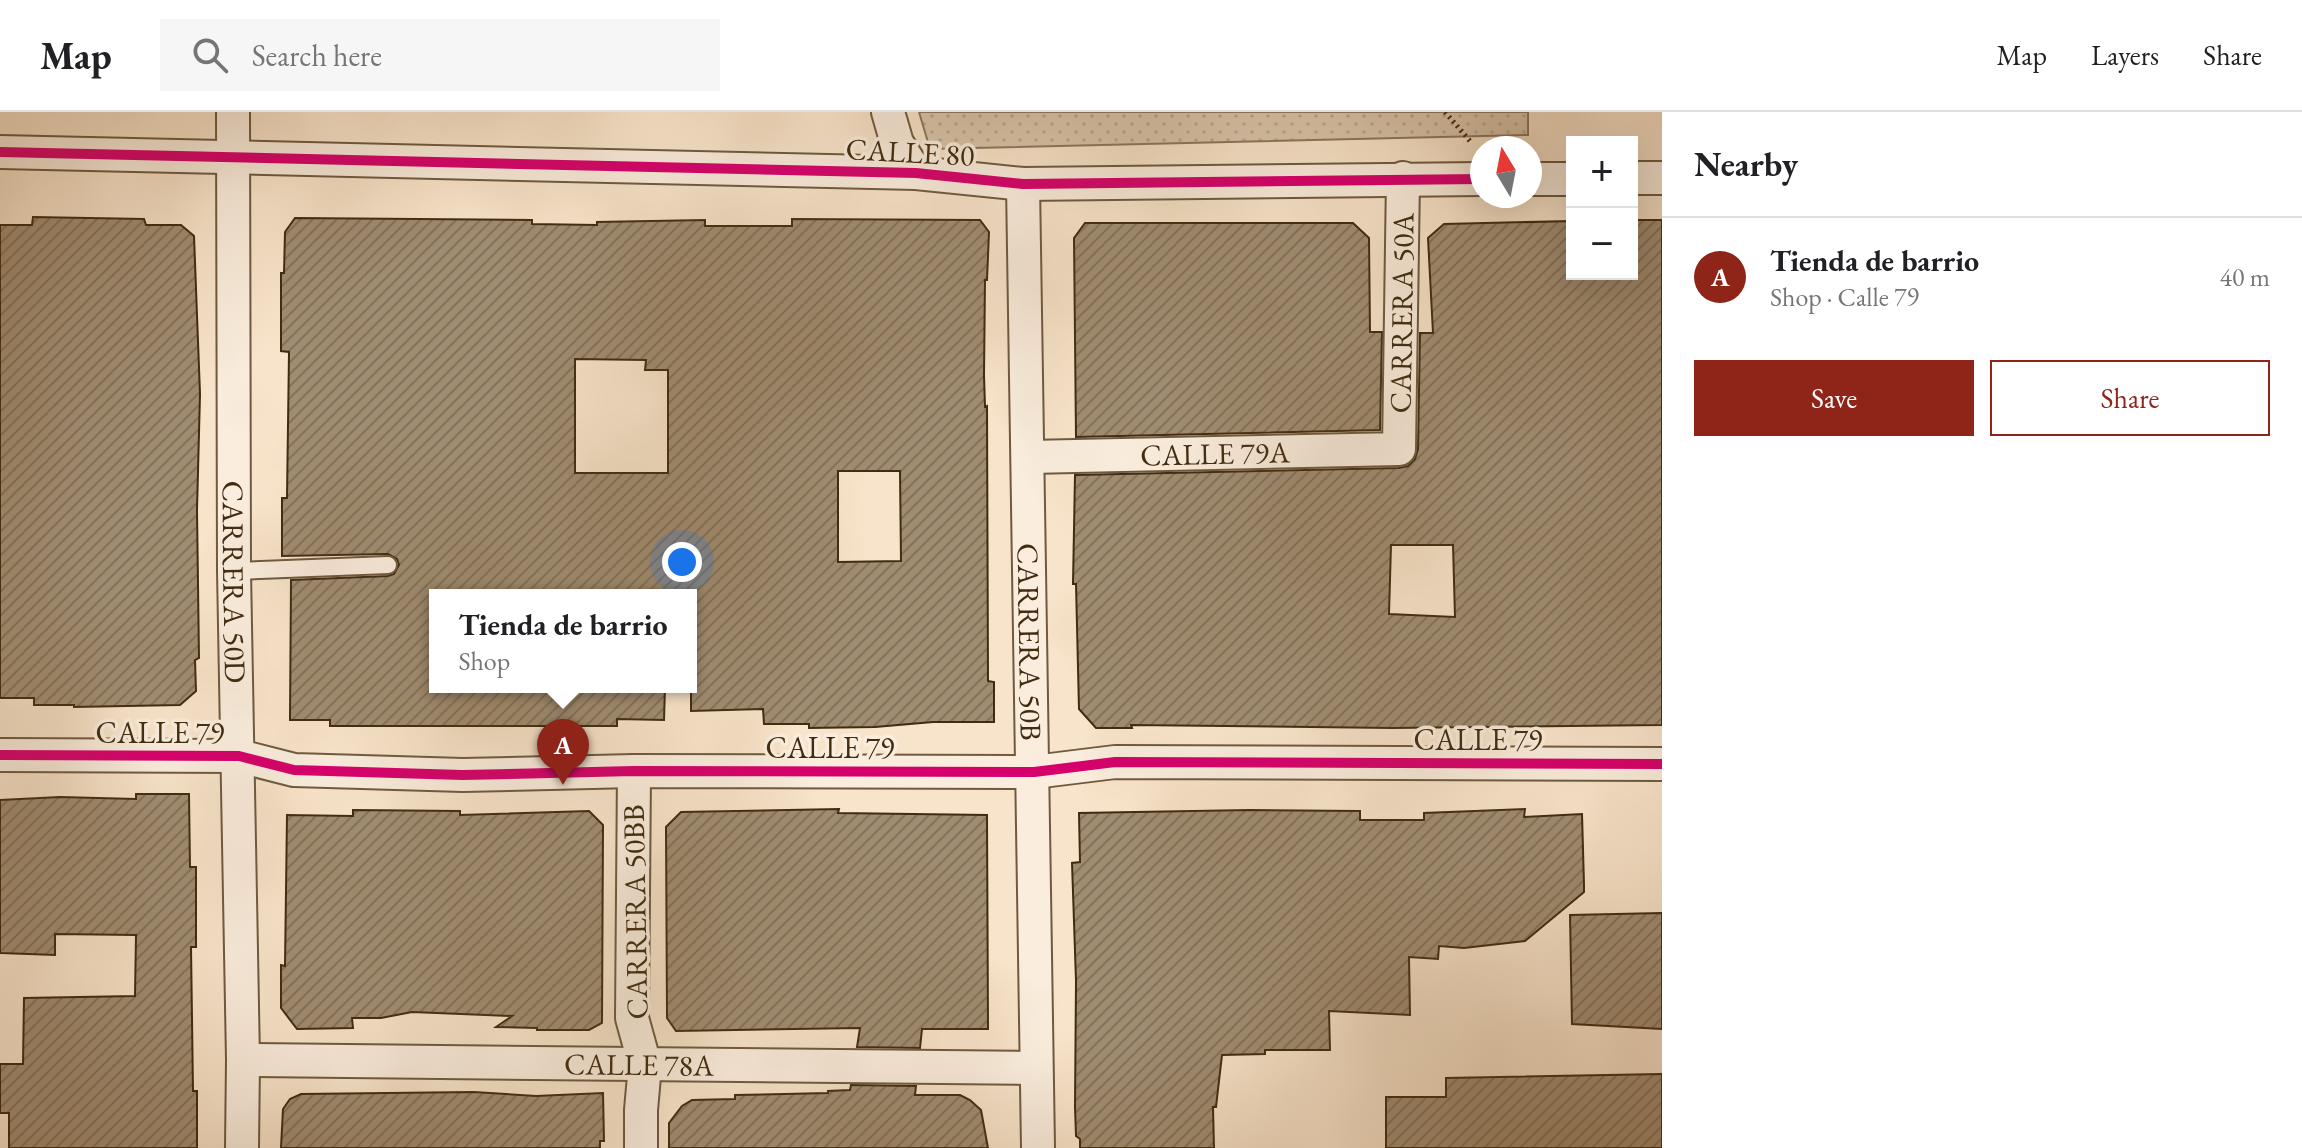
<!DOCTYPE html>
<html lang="en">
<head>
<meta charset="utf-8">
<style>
	:root { --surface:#fff; --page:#f6f6f6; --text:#202124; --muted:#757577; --line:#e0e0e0; --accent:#8f2418 }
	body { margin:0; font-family:"EB Garamond",serif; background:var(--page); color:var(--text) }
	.controls { position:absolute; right:24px; top:24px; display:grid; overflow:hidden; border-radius:0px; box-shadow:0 8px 32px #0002 }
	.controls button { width:72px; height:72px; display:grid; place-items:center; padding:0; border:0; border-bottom:2px solid var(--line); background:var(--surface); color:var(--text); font:40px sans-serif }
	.compass { position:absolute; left:1470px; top:24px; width:72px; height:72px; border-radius:50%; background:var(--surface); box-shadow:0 8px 32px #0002; rotate:350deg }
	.you { position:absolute; left:682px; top:450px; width:28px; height:28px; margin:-20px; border:6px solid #fff; border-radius:50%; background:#1a73e8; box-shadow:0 0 0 12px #1a73e833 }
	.badge { display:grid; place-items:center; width:52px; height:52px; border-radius:50%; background:var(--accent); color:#fff; font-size:26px; font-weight:700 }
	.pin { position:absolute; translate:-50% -66px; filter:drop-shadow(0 2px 4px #0008) }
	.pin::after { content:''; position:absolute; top:42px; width:28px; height:24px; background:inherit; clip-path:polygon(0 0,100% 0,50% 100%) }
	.popup { position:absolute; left:429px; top:477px; width:268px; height:104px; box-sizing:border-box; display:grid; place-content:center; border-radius:0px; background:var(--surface); filter:drop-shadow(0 2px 6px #0005); font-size:26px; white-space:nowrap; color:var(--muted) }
	.popup b { font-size:30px; color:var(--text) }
	.popup::after { content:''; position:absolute; left:50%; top:100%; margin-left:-16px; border:16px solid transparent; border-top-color:var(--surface) }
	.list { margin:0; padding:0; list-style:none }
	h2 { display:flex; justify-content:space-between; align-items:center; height:104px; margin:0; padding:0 32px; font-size:34px }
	h2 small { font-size:26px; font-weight:400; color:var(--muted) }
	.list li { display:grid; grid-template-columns:52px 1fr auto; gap:24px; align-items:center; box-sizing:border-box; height:120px; padding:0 32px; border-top:2px solid var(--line) }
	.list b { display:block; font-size:30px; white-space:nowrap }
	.list p { margin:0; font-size:26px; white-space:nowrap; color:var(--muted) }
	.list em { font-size:26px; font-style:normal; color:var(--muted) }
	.actions { display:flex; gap:16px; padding:24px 32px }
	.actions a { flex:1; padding:18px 0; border:2px solid var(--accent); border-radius:0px; text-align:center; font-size:28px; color:var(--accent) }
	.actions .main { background:var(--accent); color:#fff }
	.icon { flex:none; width:44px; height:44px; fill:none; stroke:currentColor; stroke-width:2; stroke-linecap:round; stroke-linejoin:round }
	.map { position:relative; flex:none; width:1662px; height:1036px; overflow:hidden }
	header { display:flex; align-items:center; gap:48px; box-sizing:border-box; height:112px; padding:0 40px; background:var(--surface); border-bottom:2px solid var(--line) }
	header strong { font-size:38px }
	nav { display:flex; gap:44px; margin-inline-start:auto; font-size:28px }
	.search { width:560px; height:72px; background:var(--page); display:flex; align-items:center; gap:20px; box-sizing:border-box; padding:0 28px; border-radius:0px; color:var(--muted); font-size:30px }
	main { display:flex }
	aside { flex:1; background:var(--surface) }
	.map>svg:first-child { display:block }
	.park { fill:url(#park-dots); stroke:#8d785e; stroke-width:2 }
	.building { fill:url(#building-hatch); stroke:#412c11; stroke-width:2; fill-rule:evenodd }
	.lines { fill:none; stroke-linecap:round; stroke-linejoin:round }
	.lane-casing { stroke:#6f5a3f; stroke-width:20 }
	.street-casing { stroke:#6f5a3f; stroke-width:36 }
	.path { stroke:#412c11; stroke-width:5; stroke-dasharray:2 4; stroke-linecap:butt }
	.lane { stroke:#faeddd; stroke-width:16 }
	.street { stroke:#faeddd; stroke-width:32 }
	.cycleway-casing { stroke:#faeddd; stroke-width:15 }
	.cycleway { stroke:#d6006c; stroke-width:10 }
	.labels { text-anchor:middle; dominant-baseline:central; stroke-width:7; stroke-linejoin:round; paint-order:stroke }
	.street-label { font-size:30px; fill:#412c11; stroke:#faeddd }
</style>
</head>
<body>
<header>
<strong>Map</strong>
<div class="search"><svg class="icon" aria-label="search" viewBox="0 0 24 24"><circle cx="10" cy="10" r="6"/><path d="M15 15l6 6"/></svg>Search here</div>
<nav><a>Map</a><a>Layers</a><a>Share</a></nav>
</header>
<main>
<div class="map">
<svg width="1662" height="1036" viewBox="0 0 1662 1036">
	<defs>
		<pattern id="park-dots" width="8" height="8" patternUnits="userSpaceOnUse" patternTransform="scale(2)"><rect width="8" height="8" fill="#d9c5ab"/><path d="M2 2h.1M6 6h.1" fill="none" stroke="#bba992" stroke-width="1.8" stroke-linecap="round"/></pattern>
		<pattern id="building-hatch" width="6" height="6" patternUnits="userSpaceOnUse" patternTransform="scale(2)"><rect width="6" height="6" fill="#a08c71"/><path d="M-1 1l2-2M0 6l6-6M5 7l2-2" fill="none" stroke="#84735b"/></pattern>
	</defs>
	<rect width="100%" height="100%" fill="#f8e4ca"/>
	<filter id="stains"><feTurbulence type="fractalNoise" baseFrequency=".0025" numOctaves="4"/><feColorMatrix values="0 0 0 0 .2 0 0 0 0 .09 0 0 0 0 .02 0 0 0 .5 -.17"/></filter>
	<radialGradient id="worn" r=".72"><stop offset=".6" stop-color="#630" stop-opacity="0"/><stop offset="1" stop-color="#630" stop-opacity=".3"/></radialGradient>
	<path class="park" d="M919 0H1528V23L930 37Z"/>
	<path class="building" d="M33 105 144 107 146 113H181L194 124 200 282 197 398 199 546 195 548 196 579 180 593 74 595V593H34V586H0V113H32Z
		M295 106 532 108V112L597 113V110L705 108V114H792V107L980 108 989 120 987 168H985L984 263 985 295 987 294 988 569 994 570V610H933L875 615 809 616V612H764L763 597 691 599V483H435V575H665L664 608 617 607V614H330V608H290L291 468 388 464 394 462 399 453 397 447 388 442 282 444V386H287L289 240 281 239V161H284L285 120ZM575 247 646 248 645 258H668V361H575ZM838 359H900L901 449 838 450Z
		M1632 108H1662V613L1392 616 1131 613 1132 616H1096L1079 597 1076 472H1073L1075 363 1399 356 1408 354 1415 347 1418 337 1420 221H1433L1428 126 1444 112 1572 109V162H1632ZM1391 433H1453L1455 505 1389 502Z
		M1085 111H1353L1369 126 1370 220H1382L1380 318 1076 325 1074 126Z
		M136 682H189L190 755H196V835H191L193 979H197V1036H9V1001H0V952H23L24 886 135 884 136 823 55 822V843L0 841V688L60 685 136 687Z
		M839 697 838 701 987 703 988 917H922L920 936 857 935 860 916 676 919 667 906 666 715 681 700Z
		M1525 697 1524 705 1582 702 1584 773V780L1525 829 1464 836 1439 834 1438 847 1409 845 1410 903 1329 899 1330 938H1265V942L1222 943 1216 995H1213L1214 1036H1080V1027L1076 1024 1075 995 1076 869 1072 751 1080 750 1079 701 1250 698 1360 699V708H1424V701Z
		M353 698 460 699V703L589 699 603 713 602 911 589 918H537V916L496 915 512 904 412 900 381 906H352L353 916 297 917 281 896V853L285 854 287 703 353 704Z
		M1662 801V917L1572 912 1570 803Z
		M1662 962V1036H1386V985H1446V966Z
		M851 973 916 974 915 983H960L970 988 981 998 988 1036H669V1011L682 994 692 988 735 987V983L828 981V979L850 978Z
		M474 980 536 984 603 981 604 1029H600V1036H281L283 997 290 987 301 982Z"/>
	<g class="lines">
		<g class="lane-casing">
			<path id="lane" d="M234 459 388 453"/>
		</g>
		<g class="street-casing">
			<g id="street">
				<path id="s1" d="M233 0 234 459 243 948 242 1036"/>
				<path d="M888 0 897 31 916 61"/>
				<path d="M0 40 916 61 1023 72 1482 67"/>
				<path d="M1632 66H1662"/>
				<path d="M1530 67H1572"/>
				<path id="s2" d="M1023 72 1038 1036"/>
				<path id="s3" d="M1029 345 1399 337 1403 66"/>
				<path d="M0 643 239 644 294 658 463 663 634 659 1034 660 1115 650 1662 652"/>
				<path d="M634 659 632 906 645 953 641 998V1036"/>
				<path id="s4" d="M243 948 1036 956"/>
			</g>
		</g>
		<path class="path" d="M1445 0 1470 29"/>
		<use href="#lane" class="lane"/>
		<use href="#street" class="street"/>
		<g class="cycleway-casing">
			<path id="cycleway" d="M0 40 916 61 1023 72 1482 67
				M0 643 239 644 294 658 463 663 634 659 1034 660 1115 650 1662 652"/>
		</g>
		<use href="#cycleway" class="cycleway"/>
	</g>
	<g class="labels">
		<g class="street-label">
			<text transform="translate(910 40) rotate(3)">CALLE 80</text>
			<text stroke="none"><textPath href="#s3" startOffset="506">CARRERA 50A</textPath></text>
			<text stroke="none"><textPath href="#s3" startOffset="186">CALLE 79A</textPath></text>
			<text stroke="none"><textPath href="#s1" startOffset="470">CARRERA 50D</textPath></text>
			<text stroke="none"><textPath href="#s2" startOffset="458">CARRERA 50B</textPath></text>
			<text x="160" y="620">CALLE 79</text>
			<text x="1478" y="627">CALLE 79</text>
			<text x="830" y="635">CALLE 79</text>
			<text transform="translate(635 800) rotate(-91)">CARRERA 50BB</text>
			<text stroke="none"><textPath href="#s4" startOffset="396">CALLE 78A</textPath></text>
		</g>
	</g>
	<rect width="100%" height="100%" filter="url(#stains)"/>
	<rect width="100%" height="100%" fill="url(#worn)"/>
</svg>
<div class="controls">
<button>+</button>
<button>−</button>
</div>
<svg class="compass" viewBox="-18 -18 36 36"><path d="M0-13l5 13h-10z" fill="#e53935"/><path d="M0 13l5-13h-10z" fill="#757577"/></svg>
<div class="you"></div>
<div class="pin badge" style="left:563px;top:673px">A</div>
<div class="popup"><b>Tienda de barrio</b>Shop</div>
</div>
<aside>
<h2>Nearby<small></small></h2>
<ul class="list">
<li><span class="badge">A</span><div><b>Tienda de barrio</b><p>Shop · Calle 79</p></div><em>40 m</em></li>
</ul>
<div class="actions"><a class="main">Save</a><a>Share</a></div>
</aside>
</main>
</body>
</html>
